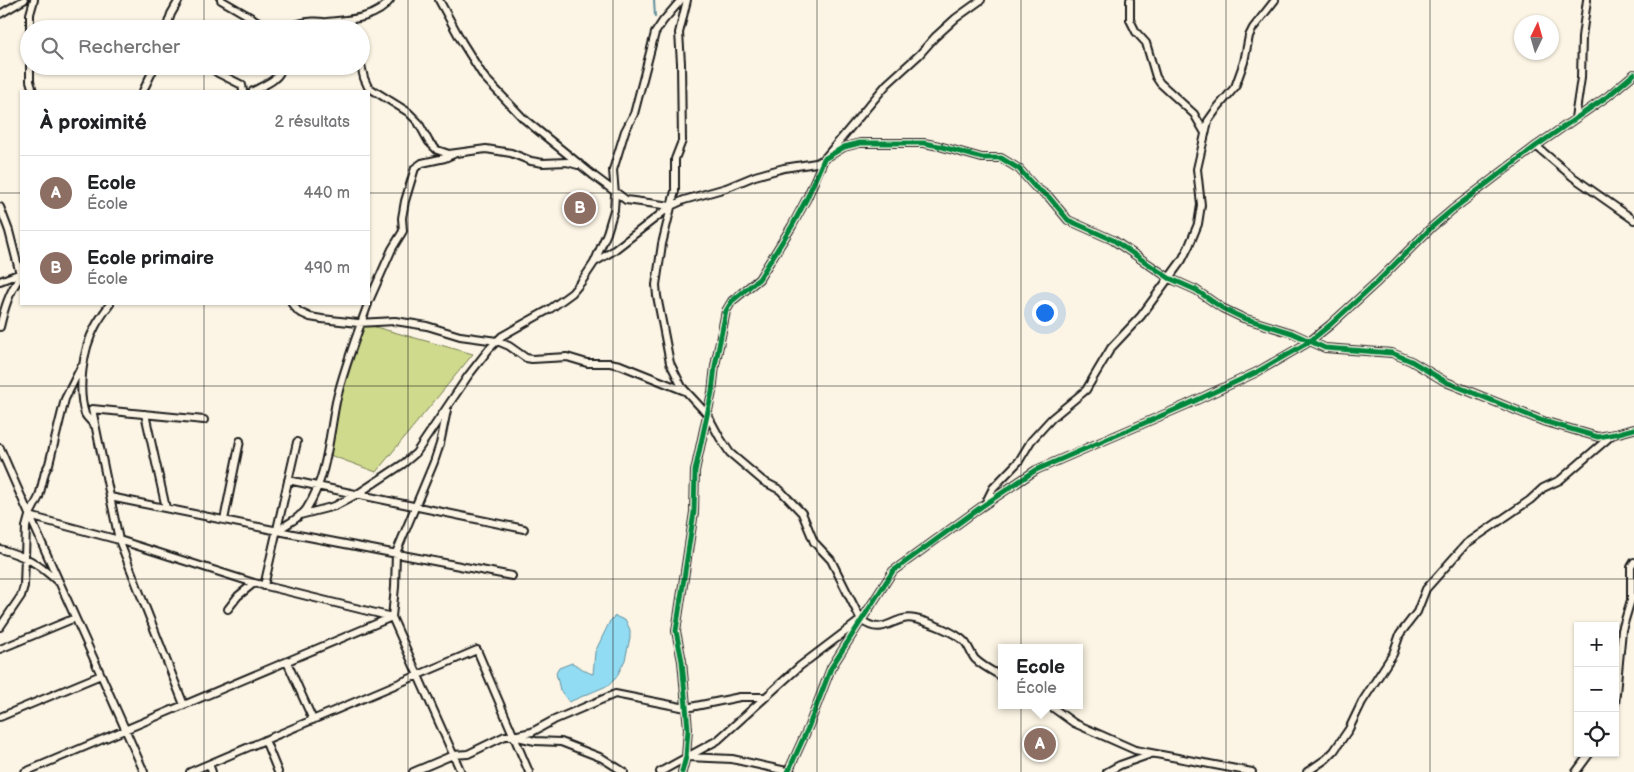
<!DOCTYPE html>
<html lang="fr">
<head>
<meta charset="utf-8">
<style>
	:root { --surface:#fff; --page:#f2f2f2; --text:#202124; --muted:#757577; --line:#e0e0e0; --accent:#0b8043 }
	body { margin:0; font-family:"Balsamiq Sans",sans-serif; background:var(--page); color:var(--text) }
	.controls { position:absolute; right:15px; bottom:15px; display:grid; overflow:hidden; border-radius:0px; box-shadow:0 1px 4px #0004 }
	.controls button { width:45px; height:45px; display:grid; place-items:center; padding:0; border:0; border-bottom:1px solid var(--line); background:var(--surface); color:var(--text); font:25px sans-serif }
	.compass { position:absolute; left:1514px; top:15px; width:45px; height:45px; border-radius:50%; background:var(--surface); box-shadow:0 1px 4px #0004; rotate:5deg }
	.you { position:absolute; left:1044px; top:312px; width:18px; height:18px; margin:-12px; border:4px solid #fff; border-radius:50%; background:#1a73e8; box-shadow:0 0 0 8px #1a73e833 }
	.badge { display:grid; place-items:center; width:32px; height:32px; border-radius:50%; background:var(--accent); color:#fff; font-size:16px; font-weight:700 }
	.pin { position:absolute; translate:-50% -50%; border:2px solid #fff; box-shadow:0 1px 5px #0006 }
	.popup { position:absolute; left:998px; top:644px; width:85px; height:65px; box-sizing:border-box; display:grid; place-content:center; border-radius:0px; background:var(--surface); filter:drop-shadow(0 1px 4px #0005); font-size:16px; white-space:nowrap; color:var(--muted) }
	.popup b { font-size:19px; color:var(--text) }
	.popup::after { content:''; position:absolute; left:50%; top:100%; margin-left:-10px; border:10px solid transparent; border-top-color:var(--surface) }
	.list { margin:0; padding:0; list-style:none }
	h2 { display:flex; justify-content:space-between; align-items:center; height:65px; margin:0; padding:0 20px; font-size:21px }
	h2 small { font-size:16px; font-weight:400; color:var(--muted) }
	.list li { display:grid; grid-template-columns:32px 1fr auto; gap:15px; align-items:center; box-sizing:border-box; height:75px; padding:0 20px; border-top:1px solid var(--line) }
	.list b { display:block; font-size:19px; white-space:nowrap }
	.list p { margin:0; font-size:16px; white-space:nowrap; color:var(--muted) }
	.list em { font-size:16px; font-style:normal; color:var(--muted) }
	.icon { flex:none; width:28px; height:28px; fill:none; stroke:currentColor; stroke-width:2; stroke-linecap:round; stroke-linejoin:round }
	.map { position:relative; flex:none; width:1634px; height:772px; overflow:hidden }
	.search { position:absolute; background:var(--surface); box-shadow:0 1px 4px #0004; left:20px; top:20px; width:350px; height:55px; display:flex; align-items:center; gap:12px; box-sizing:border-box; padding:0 18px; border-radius:28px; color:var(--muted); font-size:19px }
	.panel { position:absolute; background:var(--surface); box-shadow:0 1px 4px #0004; left:20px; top:90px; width:350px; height:215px; border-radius:0px }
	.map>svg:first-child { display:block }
	.green { fill:#cfda8d; stroke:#767b54 }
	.water { fill:#92dcf3; stroke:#638f9d }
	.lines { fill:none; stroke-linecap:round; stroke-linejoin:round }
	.stream { stroke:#638f9d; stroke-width:2 }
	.street-casing { stroke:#1c1c1c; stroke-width:10 }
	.street { stroke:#fcf5e5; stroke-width:6 }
	.cycleway-casing { stroke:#fcf5e5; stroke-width:8 }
	.cycleway { stroke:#00873e; stroke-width:5 }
	.grid { fill:none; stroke:#1c1c1c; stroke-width:1; stroke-opacity:0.55 }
</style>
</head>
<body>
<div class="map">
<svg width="1634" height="772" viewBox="0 0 1634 772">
	<rect width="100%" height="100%" fill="#fcf5e5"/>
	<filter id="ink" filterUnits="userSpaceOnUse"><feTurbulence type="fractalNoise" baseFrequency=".02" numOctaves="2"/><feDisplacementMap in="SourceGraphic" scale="10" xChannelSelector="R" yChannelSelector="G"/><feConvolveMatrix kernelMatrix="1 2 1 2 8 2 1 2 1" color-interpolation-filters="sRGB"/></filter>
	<g filter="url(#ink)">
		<path class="green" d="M361 323 473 354 376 472 327 454 336 401Z"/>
		<path class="water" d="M615 616 626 621 630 630V638L625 660 616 678 609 685 569 702 560 690 556 673 559 668 572 663C579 666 587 673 593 674L595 652 610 621Z"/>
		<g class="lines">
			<path class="stream" d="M654 0 655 17"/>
			<g class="street-casing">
				<path id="street" d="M221 0 271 29
					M439 0 462 42 484 77 524 119 594 176 626 200 671 206
					M687 0 679 33 681 63 682 141 675 159V191L662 244 656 285 657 296 670 363 682 387 707 414 720 438 730 453 763 481 780 490 802 513 814 542 831 560 861 620C885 638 893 614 915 619 929 622 955 632 965 642 969 647 971 654 975 659 982 666 992 671 1001 676
					M1130 0V20L1136 32 1146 43 1156 77 1160 83 1194 114 1205 133
					M0 14 24 0
					M327 22C348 20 377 19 390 0
					M30 29V14L34 0
					M166 29 171 14 179 0
					M286 29C301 21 325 17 339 29
					M361 65 364 78 368 87 408 112 418 122 429 142 437 150 449 154 486 149 511 153 531 161 543 163 567 162 578 165
					M30 66V81L33 91
					M208 66 218 73 242 85 243 91
					M143 91 155 66
					M253 91C264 85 280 80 282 66
					M1575 118 1581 78 1582 37 1587 0
					M1536 146 1573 177 1634 220
					M0 207 9 231 20 274
					M595 262 613 251 671 206 684 200 726 188 755 176 784 168 816 163 824 159 887 84 919 55 935 37 956 18 981 0
					M0 281 21 273
					M369 301 392 249 403 231 402 218 405 201 415 168 422 163 445 158 454 154
					M292 304 299 312 310 317 322 319 358 323 395 321 427 326 460 336 497 341 509 346 526 358 532 359 567 357 587 363H610L620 365 685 391
					M0 327C4 310 9 291 21 276
					M447 410 440 444 434 462 396 553 395 587 392 617 461 772
					M145 414 166 508
					M204 420 92 409 119 540 254 583 392 617
					M95 426C92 422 87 418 85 414 77 389 83 349 95 327 99 319 105 311 110 304
					M0 448C47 557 97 664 144 772
					M288 480 524 529
					M110 497 293 534 512 576
					M985 504 993 488 1019 461 1031 441 1052 418 1086 390 1111 348 1141 316 1182 260 1189 246 1198 224 1201 205 1197 169 1208 121 1218 107 1235 87 1244 62 1249 36 1253 28 1275 0
					M300 515 335 506 359 493 403 464 416 453 468 376 489 349 502 336 550 309 572 293 582 281 594 263 607 233 614 210 615 195 613 170 625 131 634 114 655 33 663 21 681 0
					M29 516 119 540 184 705
					M224 520 240 441
					M277 531C286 524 301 518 307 508 327 477 329 437 336 402 343 371 357 334 368 304
					M0 549C27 557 36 562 57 581
					M264 586 297 442
					M228 609 238 596 254 583
					M0 627 21 596 24 586 26 527 29 516 39 497 45 472 49 464 65 399 81 367
					M0 649 75 618
					M287 662 313 720
					M1615 704 1622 630 1631 600V567L1634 562
					M1049 705 1074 723 1135 750 1252 772
					M0 717 101 675
					M513 736 532 732 554 720 615 694 686 708 740 697H765
					M265 740 278 772
					M688 757 732 759 791 772
					M209 764 212 772
					M25 772 392 617
					M190 772 477 650 529 772
					M413 772 453 755 468 754 505 736H513L535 741 561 742 602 758 624 772
					M660 772 718 740 800 666 858 622
					M682 772 686 757 688 729 682 661 676 631 694 512 695 471 712 392 715 366 726 311 732 301 759 279 792 226 807 198 824 159 844 147 860 143H924L939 146 982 158H1001L1019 169 1035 187 1049 197 1068 220 1113 240 1169 278 1196 290 1222 308 1243 318 1292 333 1325 348 1392 353 1411 361 1446 382 1543 421 1598 437 1615 434 1634 429
					M788 772 808 728 831 668 893 571 981 507 1036 470 1186 405 1257 372 1309 342 1330 325 1378 281 1432 227 1452 210 1536 146 1608 96 1634 74
					M1107 772 1120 765 1151 754
					M1307 772 1326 759 1334 751 1349 729 1362 702 1393 654 1400 634 1417 612 1426 589 1466 544 1530 500 1543 488 1560 480 1611 436
					M1576 772 1590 753"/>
			</g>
			<use href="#street" class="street"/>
			<g class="cycleway-casing">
				<path id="cycleway" d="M682 772 686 757 688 729 682 661 676 631 694 512 695 471 712 392 715 366 726 311 732 301 759 279 792 226 807 198 824 159 844 147 860 143H924L939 146 982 158H1001L1019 169 1035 187 1049 197 1068 220 1113 240 1169 278 1196 290 1222 308 1243 318 1292 333 1325 348 1392 353 1411 361 1446 382 1543 421 1598 437 1615 434 1634 429
					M788 772 808 728 831 668 893 571 981 507 1036 470 1186 405 1257 372 1309 342 1330 325 1378 281 1432 227 1452 210 1536 146 1608 96 1634 74"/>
			</g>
			<use href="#cycleway" class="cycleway"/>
		</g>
	</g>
	<path class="grid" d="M204 0V29M408 0V772M613 0V772M817 0V772M1021 0V772M1226 0V772M1430 0V772M204 66V91M0 193H21M369 193H1634M204 304V772M0 386H1634M0 579H1634"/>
</svg>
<div class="controls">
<button>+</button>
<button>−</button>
<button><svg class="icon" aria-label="locate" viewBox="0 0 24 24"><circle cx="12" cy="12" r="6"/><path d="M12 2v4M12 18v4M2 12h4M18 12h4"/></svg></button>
</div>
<svg class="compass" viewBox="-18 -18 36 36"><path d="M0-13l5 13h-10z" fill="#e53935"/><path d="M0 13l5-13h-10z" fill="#757577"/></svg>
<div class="you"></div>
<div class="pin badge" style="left:1040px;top:744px;background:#8d6e63">A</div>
<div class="popup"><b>Ecole</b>École</div>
<div class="pin badge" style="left:580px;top:208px;background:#8d6e63">B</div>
<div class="search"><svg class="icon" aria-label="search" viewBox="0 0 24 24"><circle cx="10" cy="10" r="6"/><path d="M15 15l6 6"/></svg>Rechercher</div>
<section class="panel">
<h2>À proximité<small>2 résultats</small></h2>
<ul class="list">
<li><span class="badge" style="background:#8d6e63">A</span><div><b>Ecole</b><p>École</p></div><em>440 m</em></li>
<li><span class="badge" style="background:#8d6e63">B</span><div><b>Ecole primaire</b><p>École</p></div><em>490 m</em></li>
</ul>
</section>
</div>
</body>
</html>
